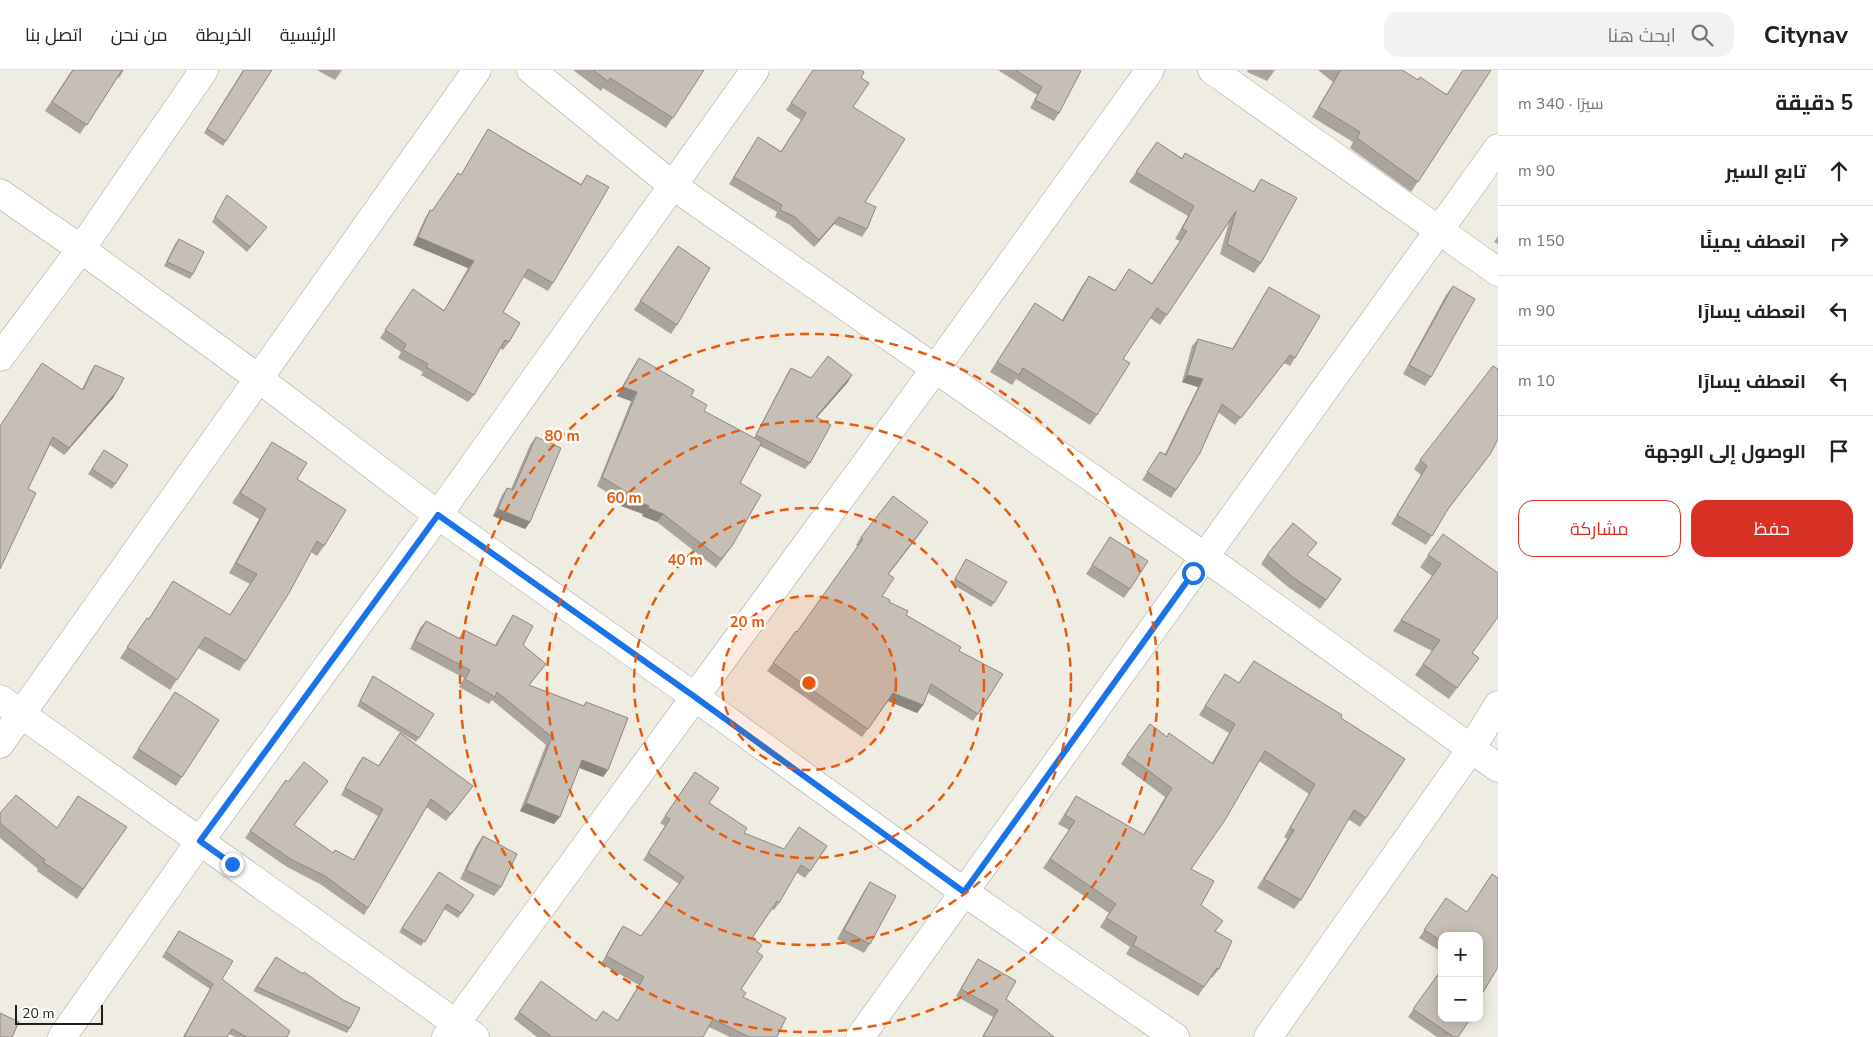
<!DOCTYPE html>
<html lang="ar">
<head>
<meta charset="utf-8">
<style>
	:root { --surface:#fff; --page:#f2f2f2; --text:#202124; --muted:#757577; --line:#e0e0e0; --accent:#d93025 }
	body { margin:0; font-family:"Nunito Sans",Cairo,sans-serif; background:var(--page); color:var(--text); direction:rtl }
	.controls { position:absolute; right:15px; bottom:15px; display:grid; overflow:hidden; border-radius:10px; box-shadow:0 2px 12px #0003 }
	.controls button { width:45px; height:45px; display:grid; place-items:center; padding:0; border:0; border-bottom:1px solid var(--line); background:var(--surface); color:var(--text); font:25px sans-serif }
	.scale { position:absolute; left:15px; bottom:12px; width:88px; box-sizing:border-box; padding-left:5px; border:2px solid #1d1d1d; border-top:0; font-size:14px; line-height:18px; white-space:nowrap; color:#1d1d1d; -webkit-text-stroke:4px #fff; paint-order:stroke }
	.stop { position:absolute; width:15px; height:15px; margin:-11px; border:4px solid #1a73e8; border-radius:50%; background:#fff }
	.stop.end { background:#1a73e8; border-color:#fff; box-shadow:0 1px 5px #0008 }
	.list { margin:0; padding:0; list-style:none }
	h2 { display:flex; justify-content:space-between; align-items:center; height:65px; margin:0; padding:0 20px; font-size:21px }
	h2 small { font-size:16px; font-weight:400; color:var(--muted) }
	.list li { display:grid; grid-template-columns:32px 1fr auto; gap:15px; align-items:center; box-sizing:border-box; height:70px; padding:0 20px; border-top:1px solid var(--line) }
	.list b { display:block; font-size:19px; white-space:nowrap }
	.list em { font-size:16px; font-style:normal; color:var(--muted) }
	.actions { display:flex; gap:10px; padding:15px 20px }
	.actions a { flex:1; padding:11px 0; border:1px solid var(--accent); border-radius:15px; text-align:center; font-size:18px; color:var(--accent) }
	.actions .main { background:var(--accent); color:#fff }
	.icon { flex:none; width:28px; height:28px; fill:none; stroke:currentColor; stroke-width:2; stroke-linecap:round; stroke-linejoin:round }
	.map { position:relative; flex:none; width:1498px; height:967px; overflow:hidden; direction:ltr }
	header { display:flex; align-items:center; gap:30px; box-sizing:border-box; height:70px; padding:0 25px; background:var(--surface); border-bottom:1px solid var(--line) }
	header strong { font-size:24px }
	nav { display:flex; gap:28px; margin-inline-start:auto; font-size:18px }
	.search { width:350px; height:45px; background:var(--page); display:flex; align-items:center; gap:12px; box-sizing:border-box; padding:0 18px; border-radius:15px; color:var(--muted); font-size:19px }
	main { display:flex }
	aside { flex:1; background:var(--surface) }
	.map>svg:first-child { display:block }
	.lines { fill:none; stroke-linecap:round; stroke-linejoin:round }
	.minor-casing { stroke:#a4a4a4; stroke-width:29 }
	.minor { stroke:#fff; stroke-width:28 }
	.wall { fill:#aba49c }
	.shaded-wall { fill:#8b867f }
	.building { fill:#c7bfb5; stroke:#8b867f }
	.route { stroke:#1a73e8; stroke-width:6 }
	.ring { fill:none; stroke:#e8590c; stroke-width:2.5; stroke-dasharray:9 6 }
	.centre { fill:#e8590c; stroke:#fff; stroke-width:2.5 }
	.ring-label { font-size:15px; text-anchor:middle; font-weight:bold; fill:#e8590c; stroke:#fff; stroke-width:5; stroke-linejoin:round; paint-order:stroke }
</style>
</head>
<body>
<header>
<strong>Citynav</strong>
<div class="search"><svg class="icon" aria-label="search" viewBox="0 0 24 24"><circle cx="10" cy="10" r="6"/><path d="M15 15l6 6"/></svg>ابحث هنا</div>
<nav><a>الرئيسية</a><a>الخريطة</a><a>من نحن</a><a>اتصل بنا</a></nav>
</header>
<main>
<aside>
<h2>5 دقيقة<small>سيرًا · 340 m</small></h2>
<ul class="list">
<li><svg class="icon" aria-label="ahead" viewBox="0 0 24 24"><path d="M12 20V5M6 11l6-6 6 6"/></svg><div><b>تابع السير</b></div><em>90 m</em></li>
<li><svg class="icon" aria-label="right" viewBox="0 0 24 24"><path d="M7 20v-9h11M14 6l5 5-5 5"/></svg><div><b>انعطف يمينًا</b></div><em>150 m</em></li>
<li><svg class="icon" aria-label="left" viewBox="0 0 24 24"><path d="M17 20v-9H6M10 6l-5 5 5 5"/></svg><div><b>انعطف يسارًا</b></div><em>90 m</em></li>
<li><svg class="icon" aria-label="left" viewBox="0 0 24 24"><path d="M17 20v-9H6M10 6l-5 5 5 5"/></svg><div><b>انعطف يسارًا</b></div><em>10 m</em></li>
<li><svg class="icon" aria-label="arrive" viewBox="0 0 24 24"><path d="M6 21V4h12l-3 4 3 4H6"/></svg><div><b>الوصول إلى الوجهة</b></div></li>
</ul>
<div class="actions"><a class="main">حفظ</a><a>مشاركة</a></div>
</aside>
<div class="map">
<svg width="1498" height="967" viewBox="0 0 1498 967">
	<rect width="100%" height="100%" fill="#efece2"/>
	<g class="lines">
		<g class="minor-casing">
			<path id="minor" d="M531 0 672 115 1205 487 1498 698
				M1212 0 1498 202
				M0 123 81 179 258 308 438 445 695 627 964 822 1175 967
				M0 287 81 179 204 0
				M0 629 475 967
				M0 674 477 0
				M62 967 200 771 438 445 755 0
				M446 967 935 299 1150 0
				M860 967 1498 78
				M1268 967 1471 679 1498 635"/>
		</g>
		<use href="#minor" class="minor"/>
	</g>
	<path class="wall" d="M72 0H124L119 8 118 7 80 64 45 41Z
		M243 0 226 71 223 76 204 63Z
		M317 0H342L335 10Z
		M573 0H704L666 58 603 18 601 21Z
		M813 0 861 8 853 37 865 132 867 159 862 167 834 154 814 177 790 155 775 147 777 142 729 114 758 67 781 81 801 50 786 40Z
		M998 0H1079L1059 43 1054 51 1030 38 1037 25Z
		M1248 0H1275L1267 11 1247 2Z
		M1318 0H1402L1418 10 1447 24 1463 0H1491L1411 122 1350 78 1353 72 1312 47 1333 12Z
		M488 59 581 114 587 105 553 213 548 221 523 207 503 242 509 272 503 280 500 278 474 325 468 332 421 305 423 302 398 288 401 282 380 268 413 219 444 240 468 198 413 175 425 148 430 140 432 141 461 105 483 67Z
		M1157 72 1182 88 1185 83 1253 122 1261 109V193L1254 203 1220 184 1229 152 1160 255 1150 248 1123 289 1097 345 1090 355 1016 309 1012 315 990 302 1035 233 1062 250 1082 216 1089 206 1115 220 1129 199 1152 213 1180 171 1175 169 1188 146 1129 112Z
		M227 125 264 161 247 182 212 152Z
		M1498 166V174L1494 172Z
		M179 169 193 204 190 209 164 196 175 174Z
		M678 176 677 255 671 264 634 240Z
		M1453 216 1431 307 1425 316 1403 304 1446 225Z
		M1269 217 1295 288 1290 296 1284 293 1235 355 1218 342 1176 420 1171 428 1142 410 1160 382 1165 384 1198 317 1182 312 1192 276 1198 269 1232 279 1264 225Z
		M639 288 691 326 704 341 754 368 787 304 791 298 811 308 848 312 817 347 810 393 805 399 760 376 740 413 732 476 716 498 657 452 642 446 643 444 621 436 622 432 597 416 631 331 617 326 633 297Z
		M95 295 117 321 113 328 64 385 50 375 28 419 0 356 82 319 91 301Z
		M536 367 530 452 525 459 493 446 502 425 507 418 511 419 530 375Z
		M272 372 297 409 324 476 317 486 311 482 246 591 239 601 198 578 170 620 120 588 147 548 149 549 173 511 230 545 250 514 229 503 259 449 232 433Z
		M104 380 128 395 112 419 88 404Z
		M1420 390 1485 391 1446 442 1426 475 1391 454 1421 405 1414 399Z
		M923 460 889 504 882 526 906 545 959 581 978 644 973 651 928 623 923 635 917 643 888 631 862 667 767 601 796 561 797 562 858 477 856 475 861 467Z
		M1443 464 1472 583 1479 588 1449 629 1415 605 1432 581 1393 561 1432 506 1420 497Z
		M1110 467 1130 519 1124 528 1086 504Z
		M1267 485 1308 486 1341 509 1320 539 1288 517 1261 494Z
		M966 489 994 533 991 537 952 514Z
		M513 545 523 575 540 602 529 615 583 636 586 632 608 700 603 707 579 698 554 754 520 741 546 675 492 630 489 634 459 617 464 608 410 579 420 558 426 551 459 568 464 560 495 575 508 553Z
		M1254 591 1341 648 1366 748 1360 757 1348 749 1301 830 1294 839 1257 818 1287 769 1284 767 1309 724 1259 691 1191 799 1201 835 1216 861 1219 899 1212 908 1211 907 1198 926 1126 884 1130 877 1100 857 1109 843 1043 798 1069 760 1058 754 1076 726 1143 765 1165 727 1121 694 1127 685 1167 667 1212 693 1229 663 1199 645 1225 604 1239 613Z
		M373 606 434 644 416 672 357 636Z
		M169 631 182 707 176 716 132 688Z
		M400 663 473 716 446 751 426 737 368 838 364 845 320 814 287 797 245 768 286 710 288 712 328 711 294 755 333 783 335 780 353 790 378 746 341 725 358 694 363 687 378 696Z
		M695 702 709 733 744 763 783 779 827 776 805 808 796 802 779 833 774 840 772 839 752 868 757 882 741 919 743 928 777 967H730L709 957 703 967H537L514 949 541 911 596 951H617L639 915 601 894 618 863 623 856 641 866 679 814 643 790 665 756 660 753Z
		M0 743 57 758 127 757 77 829 37 801 38 799 0 768Z
		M483 766 501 817 494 826 460 809 476 776Z
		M439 802 474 825 458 848 444 839 421 876 399 862Z
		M870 812V874L864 883 837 869 864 821Z
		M1446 828 1479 866H1442V882L1419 868Z
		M179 861 222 909 287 967H235L229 964 227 967H183L210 919 162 887Z
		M276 887 303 904 350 958 347 963 253 921Z
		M978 889 1006 929 1054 967H982L993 947 956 926Z
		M1442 899 1458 967H1437L1408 947Z"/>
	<path class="shaded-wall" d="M839 147 834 154 814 177 819 170Z
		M418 167 474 191 468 198 413 175Z
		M852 305 848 312 812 353 816 347Z
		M1187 305 1203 309 1198 317 1182 312Z
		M623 317 637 322 631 331 617 326Z
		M117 321 113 328 64 385 69 378Z
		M627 427 649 436 643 444 621 436Z
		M648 438 663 444 657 452 642 446Z
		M498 439 530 452 525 459 493 446Z
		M893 623 923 635 917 643 888 631 862 667Z
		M582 690 608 700 603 707 577 697Z
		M526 733 560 747 554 754 520 741Z"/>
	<path class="building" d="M73 0H122L87 55 52 32Z
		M244 0H272L226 71 207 59Z
		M593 0H704L673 48 610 8 608 11Z
		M813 0H861L864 2 861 8 869 13 853 37 905 69 865 132 876 137 867 159 839 147 819 170 795 147 780 140 782 135 734 107 758 67 781 82 806 43 791 33Z
		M1015 0H1079L1081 1 1059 43 1035 30 1042 17Z
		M1339 0H1402L1418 10 1420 7 1447 25 1463 0H1491L1418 112 1357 68 1360 62 1319 37 1340 1Z
		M488 59 581 115 587 105 609 117 553 213 528 199 503 242 520 253 509 272 505 270 474 325 426 297 428 294 403 280 406 274 385 260 413 219 444 241 474 191 418 167 430 140 432 141 458 103 461 105Z
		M1157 72 1182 89 1185 83 1254 122 1261 109 1297 128 1261 193 1227 174 1236 141 1167 245 1157 238 1123 289 1130 293 1097 345 1023 298 1019 305 997 292 1035 233 1063 251 1089 206 1115 221 1129 199 1152 214 1187 161 1182 159 1194 136 1136 102Z
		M227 125 267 157 250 177 215 147Z
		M179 169 204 182 193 204 167 192Z
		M678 176 710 198 677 255 640 231Z
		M1453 216 1475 229 1431 307 1409 295Z
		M1269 217 1320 246 1295 288 1290 285 1241 348 1222 334 1200 383 1176 420 1147 402 1160 382 1166 385 1203 309 1187 305 1198 269 1233 279Z
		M828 286 852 305 816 347 831 355 810 393 756 365 791 298 811 308Z
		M639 288 694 320 691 326 707 335 704 341 762 372 740 413 761 425 732 476 721 489 663 444 648 438 649 436 627 427 628 423 602 407 637 322 623 317Z
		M42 293 83 320 95 295 124 308 117 321 69 378 53 367 28 419 36 423 0 499V356Z
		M1493 296 1498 299V369L1491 383 1448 439 1432 466 1397 445 1427 396 1420 390Z
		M536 367 561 378 530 452 498 439 507 418 513 420Z
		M272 372 307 393 297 409 346 440 324 476 317 471 289 523 246 591 205 567 177 610 127 577 147 548 149 549 173 511 230 545 257 504 236 493 266 439 240 423Z
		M104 380 128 395 115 414 92 399Z
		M893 426 928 452 888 504 894 508 882 526 890 530 889 532 908 541 906 545 961 577 959 581 1003 604 978 644 931 614 923 635 893 623 868 659 773 593 796 561 797 562 863 469 861 467Z
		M1293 453 1317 473 1307 485 1341 509 1326 530 1294 508 1267 485Z
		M1443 464 1498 503V547L1472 583 1479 588 1457 618 1423 594 1440 570 1401 550 1441 494 1428 485Z
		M1110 467 1148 491 1130 519 1092 495Z
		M966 489 1007 512 994 533 955 509Z
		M513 545 533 556 523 575 546 594 529 615 584 636 586 632 628 648 608 700 582 690 560 747 526 733 552 667 497 622 495 627 465 609 470 600 415 571 426 551 460 569 464 560 496 576Z
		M1254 591 1342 645 1341 648 1405 689 1366 748 1354 740 1301 830 1264 809 1294 760 1290 758 1315 714 1265 681 1225 750 1191 799 1214 811 1201 835 1223 851 1215 861 1232 871 1219 899 1217 898 1204 917 1133 875 1137 867 1106 848 1116 834 1050 789 1075 751 1065 745 1076 726 1144 765 1172 718 1127 685 1150 654 1167 667 1169 663 1213 694 1235 654 1205 636 1225 604 1239 613Z
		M373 606 434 644 419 668 360 631Z
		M175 622 219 650 182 707 138 679Z
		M400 663 473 716 451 744 431 729 368 838 325 806 292 790 250 761 286 710 288 712 304 692 328 711 294 755 333 783 335 780 354 790 383 739 345 718 363 687 379 696Z
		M695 702 719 718 709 733 747 758 744 763 784 779 799 757 827 776 810 801 801 795 779 833 777 831 752 868 762 875 757 882 763 886 741 919 746 923 743 927 786 948 777 967H749L713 949 703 967H552L519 942 541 911 596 951 603 941 618 951 644 907 606 886 623 856 641 866 684 807 648 783 670 749 665 746Z
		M16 725 57 758 78 726 127 757 83 819 43 792 45 790 0 753V743Z
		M483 766 517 784 501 817 466 800Z
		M439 802 474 825 461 843 447 834 425 872 402 858Z
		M1492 804 1498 808V897L1479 929V866H1442V871L1424 860 1446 828 1467 842Z
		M870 812 896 826 870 874 844 860Z
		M179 861 233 891 222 909 290 961 287 967H247L232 959 227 967H184L213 914 166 882Z
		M276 887 303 904 304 902 343 930 360 938 350 958 257 917Z
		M978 889 1016 911 1006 929 1054 967H983L998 940 961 919Z
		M1442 899V948H1471L1458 967H1454L1413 939Z
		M0 943 19 952 12 967H0Z"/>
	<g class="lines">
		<path class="route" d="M232 794 200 771 438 445 695 627 964 822 1193 503"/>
	</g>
	<circle cx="809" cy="613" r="87" fill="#e8590c" fill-opacity=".12"/>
	<g class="ring">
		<circle cx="809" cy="613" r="87"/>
		<circle cx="809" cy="613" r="175"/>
		<circle cx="809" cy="613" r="262"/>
		<circle cx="809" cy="613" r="349"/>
	</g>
	<circle cx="809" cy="613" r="8" class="centre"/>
	<g class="ring-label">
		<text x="562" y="371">80 m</text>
		<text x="624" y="433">60 m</text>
		<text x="685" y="495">40 m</text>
		<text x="747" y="557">20 m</text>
	</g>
</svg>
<div class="controls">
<button>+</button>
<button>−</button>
</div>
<div class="scale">20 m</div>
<div class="stop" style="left:1193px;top:503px"></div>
<div class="stop end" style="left:232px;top:794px"></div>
</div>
</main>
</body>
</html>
